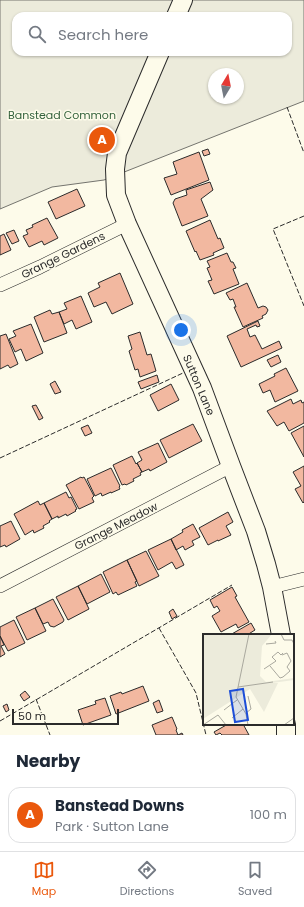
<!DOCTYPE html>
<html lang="en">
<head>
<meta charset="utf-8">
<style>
	:root { --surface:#fff; --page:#f6f6f7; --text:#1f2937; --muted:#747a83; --line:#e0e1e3; --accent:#ea580c }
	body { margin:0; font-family:Poppins,sans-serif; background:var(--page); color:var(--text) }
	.compass { position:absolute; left:208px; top:68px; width:36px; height:36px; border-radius:50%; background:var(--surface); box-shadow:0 1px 3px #0004; rotate:10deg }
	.scale { position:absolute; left:12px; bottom:10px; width:107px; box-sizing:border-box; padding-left:4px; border:2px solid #2b2b2b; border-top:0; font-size:11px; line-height:14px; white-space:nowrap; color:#2b2b2b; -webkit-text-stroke:3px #fdfbea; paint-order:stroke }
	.you { position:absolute; left:181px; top:330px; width:14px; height:14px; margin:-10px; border:3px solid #fff; border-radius:50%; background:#1a73e8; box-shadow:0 0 0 6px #1a73e833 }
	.badge { display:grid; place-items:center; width:26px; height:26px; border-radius:50%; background:var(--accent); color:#fff; font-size:13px; font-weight:700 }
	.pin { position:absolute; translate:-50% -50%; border:2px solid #fff; box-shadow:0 1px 4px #0006 }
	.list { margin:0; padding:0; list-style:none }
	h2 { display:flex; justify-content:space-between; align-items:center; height:52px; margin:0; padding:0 16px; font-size:17px }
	h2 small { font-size:13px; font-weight:400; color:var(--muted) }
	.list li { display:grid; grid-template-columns:26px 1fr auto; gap:12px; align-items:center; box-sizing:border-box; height:56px; margin:0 8px 8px; padding:0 8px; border:1px solid var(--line); border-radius:12px }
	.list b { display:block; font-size:15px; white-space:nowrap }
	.list p { margin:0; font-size:13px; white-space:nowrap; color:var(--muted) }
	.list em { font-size:13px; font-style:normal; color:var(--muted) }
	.icon { flex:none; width:22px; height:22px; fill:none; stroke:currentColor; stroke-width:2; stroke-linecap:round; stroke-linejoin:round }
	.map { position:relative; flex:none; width:304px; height:735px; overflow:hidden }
	.search { position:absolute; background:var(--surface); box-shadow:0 1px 3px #0004; left:12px; right:12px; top:12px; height:44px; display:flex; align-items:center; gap:10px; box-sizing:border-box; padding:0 14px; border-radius:12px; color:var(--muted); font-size:15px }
	.sheet { height:116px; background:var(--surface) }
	nav { display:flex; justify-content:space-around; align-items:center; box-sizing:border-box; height:56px; border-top:1px solid var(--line); background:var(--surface); font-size:11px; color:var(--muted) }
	nav a { display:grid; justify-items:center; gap:2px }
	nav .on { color:var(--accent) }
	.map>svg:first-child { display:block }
	.green { fill:#ecebdb; stroke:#74746e; fill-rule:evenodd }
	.building { fill:#f2b8a0; stroke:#2b2b2b }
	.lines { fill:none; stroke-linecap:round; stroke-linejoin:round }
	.minor-casing { stroke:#2b2b2b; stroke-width:14 }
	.secondary-casing { stroke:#2b2b2b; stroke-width:20 }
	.minor { stroke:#fdfbea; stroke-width:13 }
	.secondary { stroke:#fdfbea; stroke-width:18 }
	.fence { stroke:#2b2b2b; stroke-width:1; stroke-dasharray:5 2; stroke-linecap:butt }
	.labels { text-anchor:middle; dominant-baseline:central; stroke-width:3; stroke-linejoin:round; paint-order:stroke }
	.park-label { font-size:11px; fill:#34623c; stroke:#fdfbea }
	.street-label { font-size:11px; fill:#2b2b2b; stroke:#fdfbea }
	.inset-road { fill:none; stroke:#a9a89e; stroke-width:1 }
	.view { fill:#1d4ed8; fill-opacity:0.15; stroke:#1d4ed8; stroke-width:2 }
	.inset-edge { fill:none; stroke:#2b2b2b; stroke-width:2 }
</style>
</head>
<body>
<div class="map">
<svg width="304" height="735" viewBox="0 0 304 735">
	<rect width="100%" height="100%" fill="#fdfbea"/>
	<path class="green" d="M0 0H304V101L104 180 52 187 0 209ZM16 16H288V52H16ZM214 74H238V98H214Z"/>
	<path class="building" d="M208 149 210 154 204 156 202 151Z
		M199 152 209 180 171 195 164 178 177 174 173 162Z
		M210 182 213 190 201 199 208 216 182 226 173 203 175 199 187 195 186 190Z
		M77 189 85 206 56 219 48 202Z
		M47 218 58 238 44 245 42 241 29 247 23 236 28 234 26 230 33 227 32 225Z
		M210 220 218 239 220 238 224 248 213 253 214 255 200 260 196 251 195 252 186 231Z
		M14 230 19 241 12 244 6 233Z
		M4 234 11 250 0 255V236Z
		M227 253 231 262H233L236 268 233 269 239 284 214 294 208 281 212 280 207 268 210 267 207 261Z
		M120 273 133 304 112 314 106 302 94 307 88 293 100 287 98 283Z
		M247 283 258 308 263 306 266 307 268 310 266 314 262 316 263 318 243 327 234 307H236L233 299 230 300 226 293Z
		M81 296 92 322 76 329 72 320 64 324 59 312 67 309 64 303Z
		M50 310 52 314 59 312 67 333 44 342 34 317Z
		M258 321 260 326 257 327 256 325 247 329 250 337 255 335 262 349 279 341 282 348 241 367 227 336Z
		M31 324 43 353 26 361 21 349 15 352 9 339 16 336 13 331Z
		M140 332 147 355 151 354 156 371 140 377 138 369 135 370 129 351 132 349 128 336Z
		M6 334 18 364 10 368 8 365 0 369V336Z
		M278 355 281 362 271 367 267 360Z
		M286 368 298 391 275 402 270 390 263 393 259 384 275 376 274 374Z
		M157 375 159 382 141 389 138 382Z
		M55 381 61 392 55 394 50 384Z
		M171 384 179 400 158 411 150 395Z
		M291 399 293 404 301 400 302 403 304 402V423L289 431 284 422 277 426 267 411Z
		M36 405 43 418 39 420 32 406Z
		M193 424 202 441 169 458 160 440Z
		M88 425 92 433 85 436 81 428Z
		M304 426V457L291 433Z
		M158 443 167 462 150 471 149 469 142 472 137 463 142 460 138 452Z
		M132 456 136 464 137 463 142 472 140 473 141 475 133 479 134 481 126 485 125 484 122 485 113 465Z
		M304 466V502L303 503 295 489 301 486 293 472Z
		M111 468 120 486 119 487 120 489 111 493V492L102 496 101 493 95 496 87 479Z
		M81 477 82 478 84 477 94 496 92 498 94 502 79 509 66 485Z
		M66 492 69 498 71 497 77 509 75 510 76 511 67 516 66 514 58 518V516L52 519 44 503Z
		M38 501 40 505 44 503 52 519 49 521 50 522 43 526 44 528 34 533 33 530 25 535 14 514Z
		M228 512 233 522 226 526 231 535 218 541V540L208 545 199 528Z
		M11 521 20 539 6 547 5 545 0 547V526Z
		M193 524 200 537 192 541 194 545 185 550 183 546 176 550 171 539 183 532 182 530Z
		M171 539 184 565 176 569 172 562 158 570 148 550Z
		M146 551 159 576 139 586 127 560Z
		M127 560 137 581 135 582 137 586 118 595 116 592 113 594 103 572Z
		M101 574 110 592 87 604 78 586Z
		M78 586 89 609 68 620 56 597Z
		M232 587 237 596 235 597 249 622 238 628 236 624 221 632 212 616 220 611 217 606 214 608 210 600Z
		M53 599 64 620 63 622 54 627 50 626 48 622 43 624 35 608Z
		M35 608 46 631 27 640 16 617Z
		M173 609 177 616 172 619 169 612Z
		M14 620 25 643 8 651 0 636V627Z
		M251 623 255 630 247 635H230Z
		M0 636 4 645 1 646 5 654 0 657Z
		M143 686 149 701 116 714 110 696 121 692 122 694Z
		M25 691 30 697 24 701 20 695Z
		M105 698 111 715 83 725 78 710 96 704 95 701Z
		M159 700 163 711 157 713 153 703Z
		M7 704 9 710 6 712 3 706Z
		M172 717 177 729 176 730 178 735 182 733 183 735H156L152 725Z
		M228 724H243L249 735H222L220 733 216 735 214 732Z"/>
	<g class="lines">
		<g class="minor-casing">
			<path id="minor" d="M0 285 40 267 127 224
				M0 586 231 466
				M272 587 304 579"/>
		</g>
		<g class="secondary-casing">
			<path id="secondary" d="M176 16 183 0
				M160 52 117 153 115 169 116 195 127 224 202 388 231 466 256 531 266 564 272 587 281 635
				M286 724V735"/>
		</g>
		<use href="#minor" class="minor"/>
		<use href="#secondary" class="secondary"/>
		<path class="fence" d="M287 107 304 153
			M304 216 273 229 304 306
			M0 458 183 373
			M159 628 196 693 206 735
			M36 699 50 735
			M0 721 232 585"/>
	</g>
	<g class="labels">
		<g class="park-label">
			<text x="62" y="115">Banstead Common</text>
		</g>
		<g class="street-label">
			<text transform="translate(63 255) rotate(-26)">Grange Gardens</text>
			<text transform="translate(199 385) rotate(67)">Sutton Lane</text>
			<text transform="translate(116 526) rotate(-27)">Grange Meadow</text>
		</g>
	</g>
	<g transform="translate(203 634)">
		<rect width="91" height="91" fill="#fdfbea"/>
		<path d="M0 0H69L59 12 57 42 63 48 91 44V46L69 49H75L61 78 47 55 0 85Z" fill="#ecebdb"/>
		<path class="inset-road" d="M78 0 81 6H89L91 10M63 10 73 9 72 7M67 32 77 44 80 43 87 37 84 33 88 27 84 19 79 21M61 35 73 27 69 23 75 18 78 21 80 19M35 53 70 48M21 76 34 66M43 79 48 75 45 62M29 84 40 75M0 91 15 81 23 91M45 91 43 80 33 63 46 0M81 91 91 84"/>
		<path class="view" d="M40 55 45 86 32 88 27 57Z"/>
		<rect width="91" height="91" class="inset-edge"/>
	</g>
</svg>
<svg class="compass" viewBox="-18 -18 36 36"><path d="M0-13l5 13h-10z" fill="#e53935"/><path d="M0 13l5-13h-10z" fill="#747a83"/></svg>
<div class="scale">50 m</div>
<div class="you"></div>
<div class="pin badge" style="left:102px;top:140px">A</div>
<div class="search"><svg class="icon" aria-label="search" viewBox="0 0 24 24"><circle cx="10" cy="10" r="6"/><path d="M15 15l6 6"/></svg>Search here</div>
</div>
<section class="sheet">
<h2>Nearby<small></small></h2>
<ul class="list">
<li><span class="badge">A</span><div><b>Banstead Downs</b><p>Park · Sutton Lane</p></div><em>100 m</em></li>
</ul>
</section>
<nav>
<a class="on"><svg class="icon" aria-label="map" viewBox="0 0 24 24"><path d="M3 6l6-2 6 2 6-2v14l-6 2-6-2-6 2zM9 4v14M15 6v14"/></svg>Map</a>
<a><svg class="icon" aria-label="directions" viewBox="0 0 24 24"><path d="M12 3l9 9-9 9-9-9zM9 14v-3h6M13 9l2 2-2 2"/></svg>Directions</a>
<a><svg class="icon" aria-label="saved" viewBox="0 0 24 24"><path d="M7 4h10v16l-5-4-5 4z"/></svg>Saved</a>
</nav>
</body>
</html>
